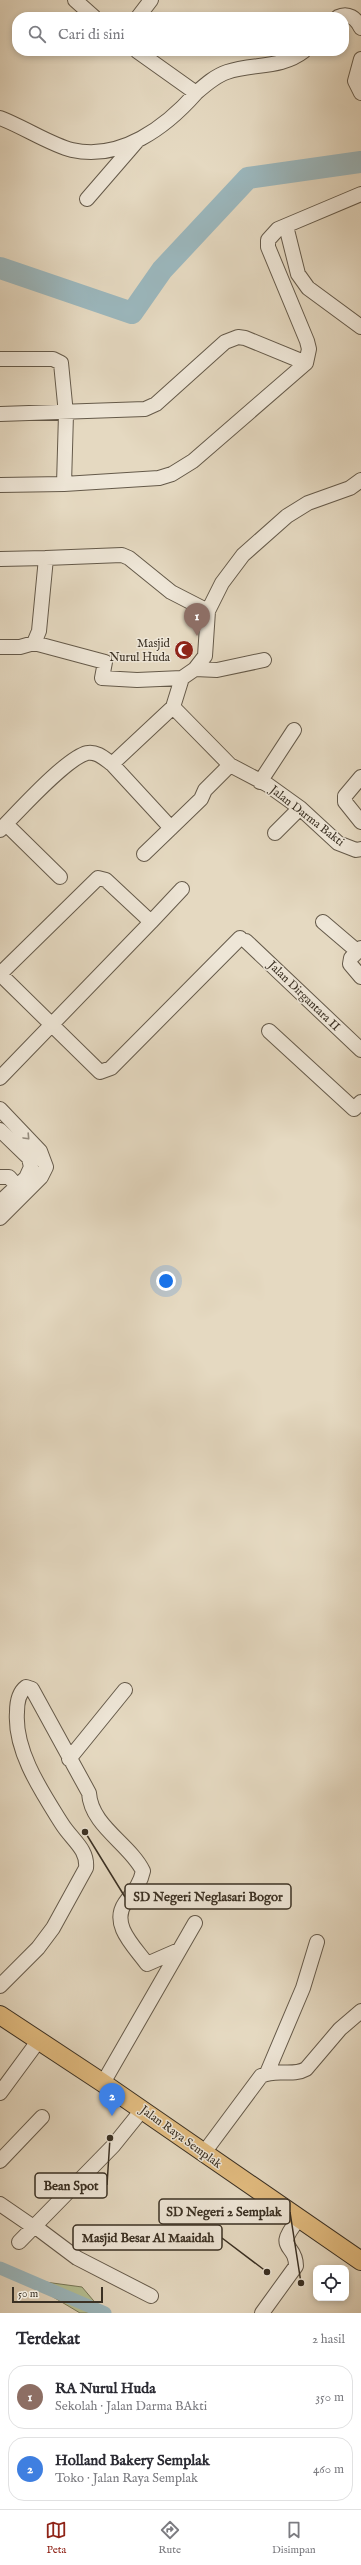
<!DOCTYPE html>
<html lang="id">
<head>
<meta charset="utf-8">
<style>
	:root { --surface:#fff; --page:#f2f2f3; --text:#2b2b33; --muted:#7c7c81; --line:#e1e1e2; --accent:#8f2418 }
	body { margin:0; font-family:"IM FELL English",serif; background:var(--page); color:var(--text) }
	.controls { position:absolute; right:12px; bottom:12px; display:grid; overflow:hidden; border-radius:8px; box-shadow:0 2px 6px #0003 }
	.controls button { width:36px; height:36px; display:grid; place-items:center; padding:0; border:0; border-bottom:1px solid var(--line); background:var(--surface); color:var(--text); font:20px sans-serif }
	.scale { position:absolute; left:12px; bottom:10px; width:91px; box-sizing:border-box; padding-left:4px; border:2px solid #3a3023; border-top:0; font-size:11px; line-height:14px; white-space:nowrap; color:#3a3023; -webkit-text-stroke:3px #eee6d7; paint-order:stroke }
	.you { position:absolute; left:166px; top:1281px; width:14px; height:14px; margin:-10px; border:3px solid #fff; border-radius:50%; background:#1a73e8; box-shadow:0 0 0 6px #1a73e833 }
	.badge { display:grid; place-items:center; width:26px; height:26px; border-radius:50%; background:var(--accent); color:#fff; font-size:13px; font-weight:700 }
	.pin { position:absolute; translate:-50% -33px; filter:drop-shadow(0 1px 2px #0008) }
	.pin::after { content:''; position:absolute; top:21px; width:14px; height:12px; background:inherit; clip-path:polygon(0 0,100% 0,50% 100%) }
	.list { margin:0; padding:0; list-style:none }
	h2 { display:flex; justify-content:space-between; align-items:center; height:52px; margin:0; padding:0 16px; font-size:17px }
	h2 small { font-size:13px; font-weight:400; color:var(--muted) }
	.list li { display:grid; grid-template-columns:26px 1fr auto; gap:12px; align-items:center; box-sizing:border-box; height:64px; margin:0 8px 8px; padding:0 8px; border:1px solid var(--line); border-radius:16px }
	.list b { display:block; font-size:15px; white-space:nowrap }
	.list p { margin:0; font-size:13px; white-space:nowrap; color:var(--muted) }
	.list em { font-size:13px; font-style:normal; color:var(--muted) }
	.icon { flex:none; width:22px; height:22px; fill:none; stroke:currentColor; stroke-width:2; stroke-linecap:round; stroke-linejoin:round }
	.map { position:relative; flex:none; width:361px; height:2313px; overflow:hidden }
	.search { position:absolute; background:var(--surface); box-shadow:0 2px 6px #0003; left:12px; right:12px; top:12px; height:44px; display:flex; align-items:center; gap:10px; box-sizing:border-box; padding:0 14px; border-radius:16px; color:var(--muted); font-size:15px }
	.sheet { height:196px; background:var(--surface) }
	nav { display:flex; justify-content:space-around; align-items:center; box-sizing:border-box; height:56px; border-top:1px solid var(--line); background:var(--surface); font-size:11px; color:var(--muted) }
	nav a { display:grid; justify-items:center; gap:2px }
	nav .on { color:var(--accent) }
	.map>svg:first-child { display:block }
	.green { fill:#b5bf92; stroke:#78785a }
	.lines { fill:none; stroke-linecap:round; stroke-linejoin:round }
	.canal { stroke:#9bb7bd; stroke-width:13 }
	.river { stroke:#9bb7bd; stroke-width:22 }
	.minor-casing { stroke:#655a4a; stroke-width:16 }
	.major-casing { stroke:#3a3023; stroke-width:20 }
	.minor { stroke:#eee6d7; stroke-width:14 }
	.major { stroke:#e2bc80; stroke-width:18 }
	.oneway { stroke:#948b7d }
	.labels { text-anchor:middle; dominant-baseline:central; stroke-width:3; stroke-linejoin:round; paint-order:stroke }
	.poi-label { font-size:12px; fill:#3a3023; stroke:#eee6d7; text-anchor:end }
	.street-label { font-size:12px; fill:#3a3023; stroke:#eee6d7 }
	.leader { fill:none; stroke:#3a3023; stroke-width:1.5 }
	.callout-dot { fill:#3a3023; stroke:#eee6d7; stroke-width:1.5 }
	.callout { fill:#eee6d7; stroke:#3a3023; stroke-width:1.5 }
	.callout-label { font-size:13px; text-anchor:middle; font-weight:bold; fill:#3a3023 }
</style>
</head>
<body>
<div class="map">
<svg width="361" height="2313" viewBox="0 0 361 2313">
	<rect width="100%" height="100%" fill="#e5d9c1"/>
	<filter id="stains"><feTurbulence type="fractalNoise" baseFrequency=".005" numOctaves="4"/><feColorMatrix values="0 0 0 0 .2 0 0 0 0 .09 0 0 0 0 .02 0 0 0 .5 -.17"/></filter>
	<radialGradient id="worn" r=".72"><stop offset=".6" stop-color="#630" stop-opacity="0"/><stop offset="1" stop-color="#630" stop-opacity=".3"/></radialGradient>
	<path class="green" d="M23 2279 82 2287 104 2313H80Z"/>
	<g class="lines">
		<path class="canal" d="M0 2268 105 2313"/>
		<path class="river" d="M0 268 132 313 162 270 248 178 361 162"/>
		<g class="minor-casing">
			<path id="minor" d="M75 0 94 17
				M138 17 151 0
				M338 17C348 12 356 18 361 28
				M137 51 196 93C205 85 215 76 227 72 253 63 281 69 304 51
				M361 59 355 81 361 93
				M0 118C22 126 51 145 72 150 121 161 166 127 196 93
				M87 199 138 140
				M286 226 298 274 308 288 361 327
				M0 359H53L61 363 66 414 64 484
				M0 414 145 409 156 404 225 342 238 337 245 338 306 363
				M0 485 64 484 159 478 172 474 193 461 306 363 309 349 307 341 268 247V240L278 229 361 194
				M0 559 46 558
				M34 643 105 662 102 678 137 680 182 678
				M0 647H20L34 643 39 631 46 558 122 555 129 558 171 592 208 611
				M195 669 217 670 264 660
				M173 707 230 765 268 785 300 808 338 843 356 850 361 849
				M112 764 171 828 201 799 205 790 230 765
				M361 777 345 796V802L361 822
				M260 782 294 730
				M6 824 60 877
				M0 830C17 813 66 758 87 753 97 751 105 759 112 764L173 707 182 678 195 669 205 656 208 611 222 583 243 555 287 516 308 503 350 488 361 480
				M275 833 300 808
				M144 854 171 828
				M151 922 182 889
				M323 922 357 951
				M246 941 361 1050
				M361 948 351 958 350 964 361 977
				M0 974 98 878 106 880 151 922 0 1078
				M0 974 100 1072 111 1068 240 938
				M269 1031 354 1109 361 1102
				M0 1109 40 1151 46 1167 41 1177 0 1218
				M0 1130 29 1158 31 1167 26 1178 0 1202
				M0 1177H9L17 1186
				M69 1759 125 1690
				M0 1986 38 1948 53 1928 86 1868C88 1849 72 1840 62 1824 42 1792 14 1751 17 1712 17 1704 18 1693 26 1687L32 1689 89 1793C91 1826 130 1844 143 1871 140 1885 133 1892 125 1903 110 1925 135 1947 147 1964L179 1950
				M267 2073 303 1988 317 1942
				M103 2083 195 1923
				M0 2093 39 2040
				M203 2154 261 2076C276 2068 292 2077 306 2069L340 2029 361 2011
				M0 2161 42 2117
				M0 2204 32 2226
				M33 2225 77 2258 151 2296
				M19 2242 113 2146 142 2110
				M262 2313 296 2266C296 2242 273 2251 298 2220"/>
		</g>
		<g class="major-casing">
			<path id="major" d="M0 2015 103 2083 361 2261"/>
		</g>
		<use href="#minor" class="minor"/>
		<use href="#major" class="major"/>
	</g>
	<defs><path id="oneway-chevron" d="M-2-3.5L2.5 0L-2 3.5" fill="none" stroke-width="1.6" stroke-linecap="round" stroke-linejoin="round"/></defs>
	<use class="oneway" href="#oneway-chevron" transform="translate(27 1137) rotate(47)"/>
	<defs>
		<g id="mosque-disc" transform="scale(1)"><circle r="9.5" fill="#8f2418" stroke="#eee6d7"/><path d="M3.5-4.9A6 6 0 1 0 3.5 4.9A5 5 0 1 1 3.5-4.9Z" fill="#fff"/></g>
	</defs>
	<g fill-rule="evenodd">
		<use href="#mosque-disc" x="184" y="650"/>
	</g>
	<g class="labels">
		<g class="poi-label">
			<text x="170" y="643">Masjid<tspan x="170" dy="14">Nurul Huda</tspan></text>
		</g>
		<g class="street-label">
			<text transform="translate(307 816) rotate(38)">Jalan Darma Bakti</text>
			<text transform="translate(304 996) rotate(44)">Jalan Dirgantara II</text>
			<text transform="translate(181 2137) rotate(36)">Jalan Raya Semplak</text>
		</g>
	</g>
	<path class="leader" d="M85 1832L125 1897M110 2138L107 2185M301 2283L290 2212M267 2272L222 2238"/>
	<g class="callout-dot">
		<circle cx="85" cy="1832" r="4"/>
		<circle cx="110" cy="2138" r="4"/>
		<circle cx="301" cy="2283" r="4"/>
		<circle cx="267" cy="2272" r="4"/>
	</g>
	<g class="callout">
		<rect x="125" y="1884" width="166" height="25" rx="4"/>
		<rect x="35" y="2173" width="72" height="25" rx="4"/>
		<rect x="159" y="2199" width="131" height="25" rx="4"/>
		<rect x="73" y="2225" width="149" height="25" rx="4"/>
	</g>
	<g class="callout-label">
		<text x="208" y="1901">SD Negeri Neglasari Bogor</text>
		<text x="71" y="2190">Bean Spot</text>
		<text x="224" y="2216">SD Negeri 2 Semplak</text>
		<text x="148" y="2242">Masjid Besar Al Maaidah</text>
	</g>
	<rect width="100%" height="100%" filter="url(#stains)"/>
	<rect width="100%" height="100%" fill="url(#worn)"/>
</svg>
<div class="controls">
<button><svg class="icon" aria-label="locate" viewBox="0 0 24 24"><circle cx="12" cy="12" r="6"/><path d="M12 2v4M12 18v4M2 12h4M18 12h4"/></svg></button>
</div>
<div class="scale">50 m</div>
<div class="you"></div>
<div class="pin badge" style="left:197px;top:636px;background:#8d6e63">1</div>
<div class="pin badge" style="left:112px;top:2116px;background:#3f7fe0">2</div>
<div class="search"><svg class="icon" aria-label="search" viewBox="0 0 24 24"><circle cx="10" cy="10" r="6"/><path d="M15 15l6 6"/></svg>Cari di sini</div>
</div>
<section class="sheet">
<h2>Terdekat<small>2 hasil</small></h2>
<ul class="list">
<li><span class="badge" style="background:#8d6e63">1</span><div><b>RA Nurul Huda</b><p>Sekolah · Jalan Darma BAkti</p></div><em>350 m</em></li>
<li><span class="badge" style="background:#3f7fe0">2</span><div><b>Holland Bakery Semplak</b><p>Toko · Jalan Raya Semplak</p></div><em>460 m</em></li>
</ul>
</section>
<nav>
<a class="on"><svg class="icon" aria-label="map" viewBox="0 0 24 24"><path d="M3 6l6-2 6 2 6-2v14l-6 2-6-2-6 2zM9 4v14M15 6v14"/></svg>Peta</a>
<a><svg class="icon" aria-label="directions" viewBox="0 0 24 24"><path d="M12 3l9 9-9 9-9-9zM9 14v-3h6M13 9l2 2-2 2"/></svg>Rute</a>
<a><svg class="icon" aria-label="saved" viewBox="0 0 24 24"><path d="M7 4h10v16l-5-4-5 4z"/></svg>Disimpan</a>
</nav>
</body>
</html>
